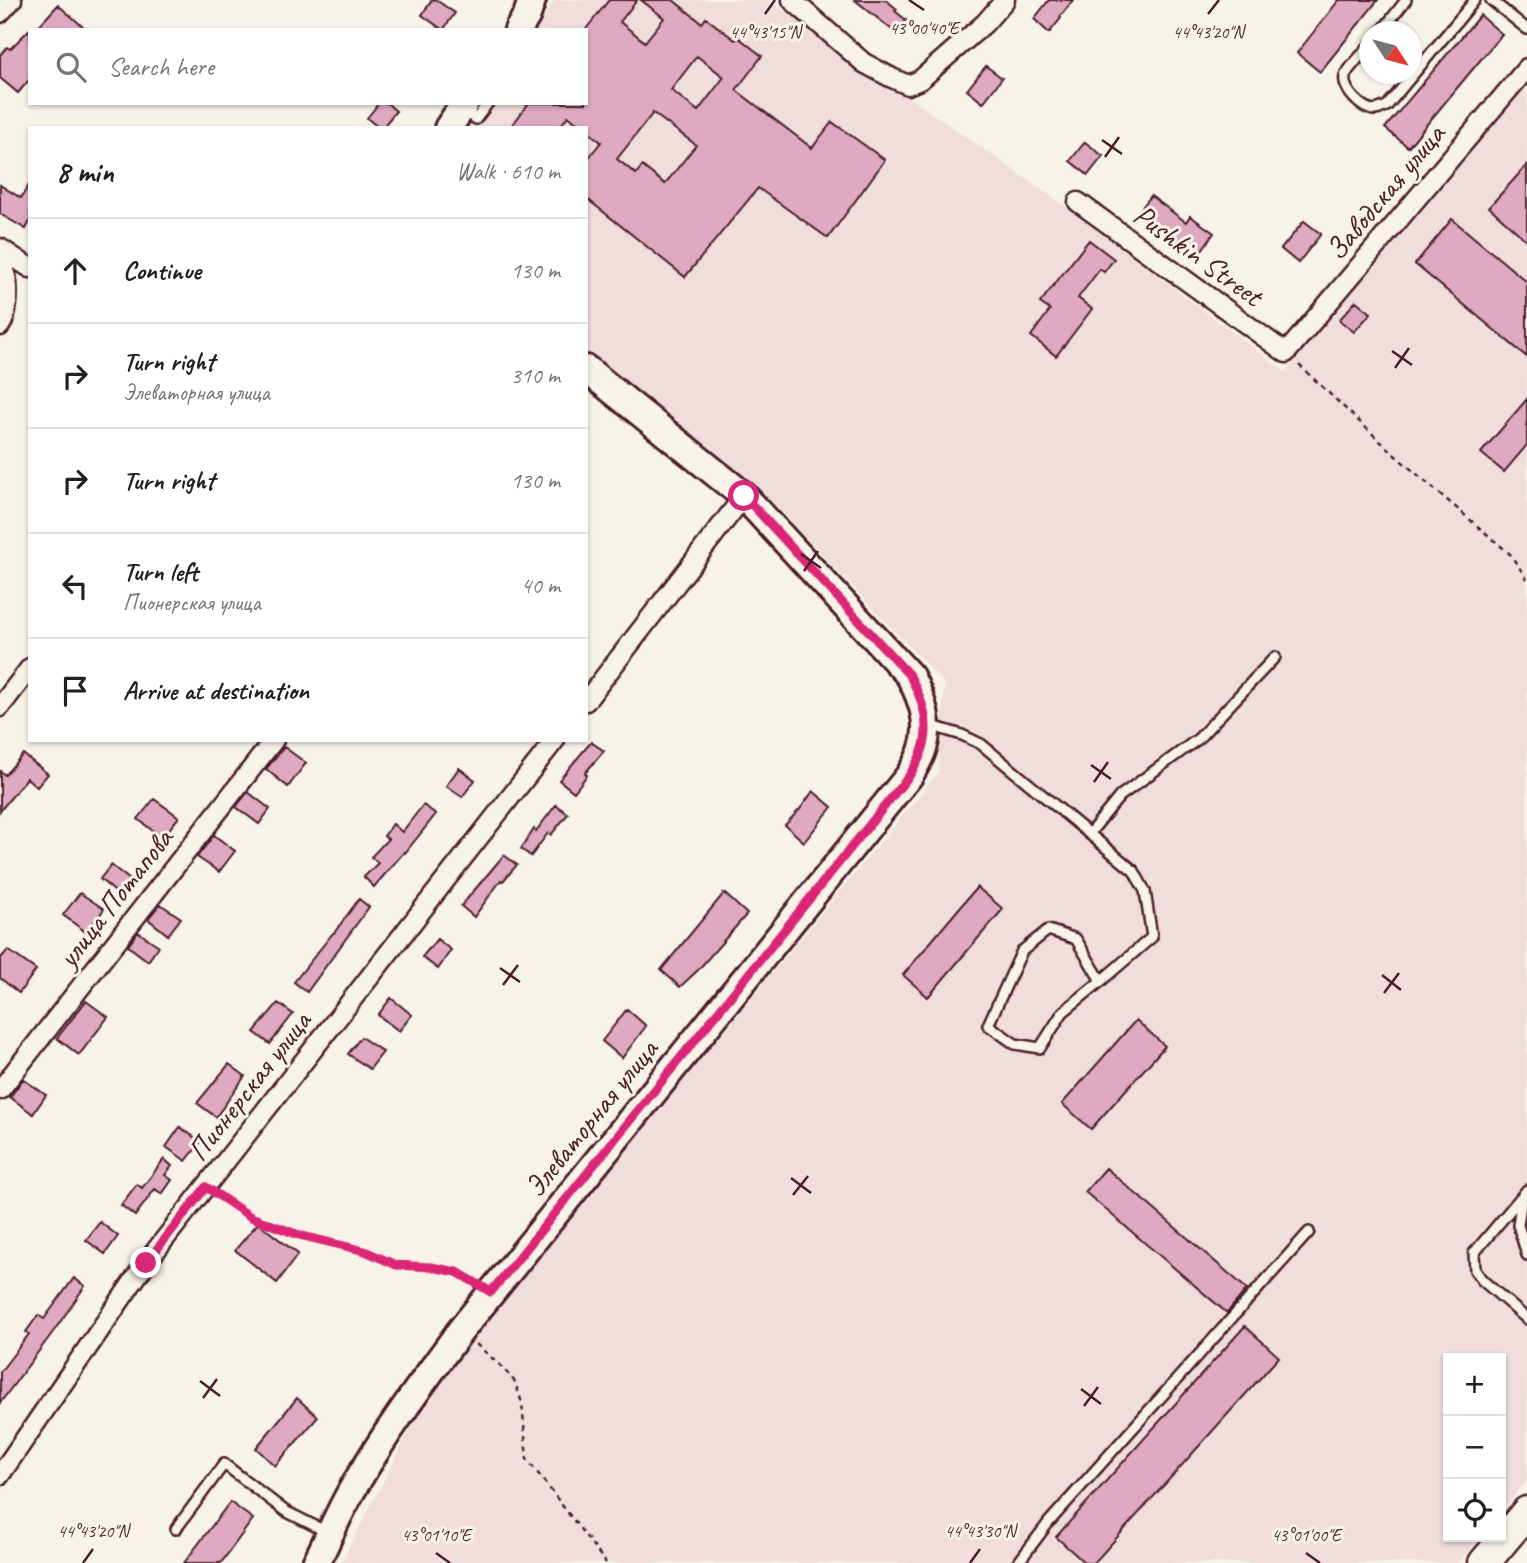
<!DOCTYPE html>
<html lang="en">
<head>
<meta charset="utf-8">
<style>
	:root { --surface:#fff; --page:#f6f6f6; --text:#202124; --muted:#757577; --line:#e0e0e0 }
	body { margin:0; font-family:Caveat,sans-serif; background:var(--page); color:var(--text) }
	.controls { position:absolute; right:21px; bottom:21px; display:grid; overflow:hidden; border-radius:0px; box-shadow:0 2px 5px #0004 }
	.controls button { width:63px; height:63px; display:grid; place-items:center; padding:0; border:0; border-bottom:2px solid var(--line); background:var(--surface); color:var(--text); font:35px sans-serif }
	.compass { position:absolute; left:1359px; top:21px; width:63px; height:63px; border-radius:50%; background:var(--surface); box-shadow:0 2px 5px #0004; rotate:126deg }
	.stop { position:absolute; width:21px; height:21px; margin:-16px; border:5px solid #db2777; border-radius:50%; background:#fff }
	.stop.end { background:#db2777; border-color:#fff; box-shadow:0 2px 7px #0008 }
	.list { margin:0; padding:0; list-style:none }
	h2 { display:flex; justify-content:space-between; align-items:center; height:91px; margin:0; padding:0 28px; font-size:30px }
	h2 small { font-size:23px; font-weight:400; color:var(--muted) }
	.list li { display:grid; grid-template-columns:46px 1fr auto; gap:21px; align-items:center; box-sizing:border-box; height:105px; padding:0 28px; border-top:2px solid var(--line) }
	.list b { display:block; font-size:26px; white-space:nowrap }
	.list p { margin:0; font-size:23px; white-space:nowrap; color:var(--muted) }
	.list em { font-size:23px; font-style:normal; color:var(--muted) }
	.icon { flex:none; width:38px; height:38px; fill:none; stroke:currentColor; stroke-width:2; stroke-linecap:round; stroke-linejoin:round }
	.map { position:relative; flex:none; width:1527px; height:1563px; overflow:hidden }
	.search { position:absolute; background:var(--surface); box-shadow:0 2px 5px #0004; left:28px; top:28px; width:560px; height:77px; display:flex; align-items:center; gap:18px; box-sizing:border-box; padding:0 24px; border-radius:0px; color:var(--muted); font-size:26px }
	.panel { position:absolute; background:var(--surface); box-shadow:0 2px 5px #0004; left:28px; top:126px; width:560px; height:616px; border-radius:0px }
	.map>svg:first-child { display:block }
	.built { fill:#f0dddc }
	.building { fill:#dea9c1; stroke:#4a1f2b; stroke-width:2; fill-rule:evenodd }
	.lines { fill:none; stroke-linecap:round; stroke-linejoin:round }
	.service-casing { stroke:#4a1f2b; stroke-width:14 }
	.minor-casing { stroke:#4a1f2b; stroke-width:23 }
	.secondary-casing { stroke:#4a1f2b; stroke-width:32 }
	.primary-casing { stroke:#4a1f2b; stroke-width:35 }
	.path { stroke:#4a1f2b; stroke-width:2.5; stroke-dasharray:5 5; stroke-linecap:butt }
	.service { stroke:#f7f3e8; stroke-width:9 }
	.minor { stroke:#f7f3e8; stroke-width:18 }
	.secondary { stroke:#f7f3e8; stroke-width:26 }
	.primary { stroke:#f7f3e8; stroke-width:30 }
	.route { stroke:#db2777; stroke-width:9 }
	.ticks { fill:none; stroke:#4a1f2b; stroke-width:2.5 }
	.labels { text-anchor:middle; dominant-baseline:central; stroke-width:6; stroke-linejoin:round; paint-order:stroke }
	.street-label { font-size:30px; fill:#4a1f2b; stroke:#f7f3e8 }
	.ticks-label { font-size:18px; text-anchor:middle; fill:#4a1f2b; stroke:#f7f3e8; stroke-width:6; stroke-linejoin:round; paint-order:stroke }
</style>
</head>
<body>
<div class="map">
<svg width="1527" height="1563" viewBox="0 0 1527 1563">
	<rect width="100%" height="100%" fill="#f7f3e8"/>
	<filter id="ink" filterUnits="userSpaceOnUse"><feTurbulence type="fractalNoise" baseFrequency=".0143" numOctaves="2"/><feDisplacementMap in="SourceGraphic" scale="14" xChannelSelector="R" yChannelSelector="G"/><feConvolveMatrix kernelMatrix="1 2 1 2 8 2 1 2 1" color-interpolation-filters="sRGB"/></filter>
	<g filter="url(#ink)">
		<path class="built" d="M555 0H769L1058 201 1285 372 1527 81V1480L1501 1512V1358H1448V1537H1480L1458 1563H341L438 1376 938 773 945 684 761 490 586 353V128H461L479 103H586V30H533Z"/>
		<path class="building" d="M432 0H436L455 13 443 30 422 15Z
			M609 0H637L620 22 645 42 664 18 641 0H673L702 23 706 18 735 40 738 37 762 56 736 90 812 148 832 122 885 160 828 238 758 188 685 277 586 198V161L601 142 586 130V128H583L568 116 559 128H510L529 103H586V29ZM697 56 724 77 698 111 671 90ZM653 113 696 145 665 184 642 166 636 174 617 159Z
			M855 0H886L897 9 895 11 906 20 896 33Z
			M1049 0H1073L1060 17 1061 18 1049 33 1034 19Z
			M1339 0H1378L1320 72 1297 53Z
			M58 5 87 30H35Z
			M1480 15 1502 34 1408 147 1385 128Z
			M30 29V79L18 93 0 78V55L7 47 10 49Z
			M986 66 1002 78 983 103 967 90Z
			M379 103H387L396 111 382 128H379L367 118Z
			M1085 142 1103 156 1088 175 1070 161Z
			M1527 165V241L1489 207Z
			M30 183V221L26 229 0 214V185L21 198Z
			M1151 196 1186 222 1190 216 1214 233 1199 254 1158 225 1157 226 1139 211Z
			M1452 219 1527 282V357L1415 264Z
			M1304 221 1321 234 1298 263 1281 249Z
			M1089 240 1114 259 1104 272 1100 269 1078 298 1092 309 1056 356 1031 336 1050 310 1040 303Z
			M1356 301 1371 313 1354 332 1339 320Z
			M1527 399V445L1504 472 1481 453Z
			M591 742 604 751 585 773 587 775 574 792 559 780Z
			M284 747 306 763 288 787 266 769Z
			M23 754 48 774 37 787 27 778 0 811V771L5 775Z
			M459 768 475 780 462 797 446 786Z
			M813 791 832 807 804 842 785 825 800 809Z
			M248 792 270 809 259 824 236 807Z
			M154 799 179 817 162 838 138 819Z
			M423 805 436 814 405 853 404 852 374 887 364 877 378 863 371 857 388 839 384 836 393 824 402 832Z
			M556 805 568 814 551 835 548 833 531 856 521 849 534 829 536 831Z
			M214 835 235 851 219 872 197 857Z
			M504 855 517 865 503 881 501 880 474 917 461 906Z
			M111 865 130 880 119 895 100 879Z
			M977 887 1003 909 928 997 903 975Z
			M80 893 104 909 87 933 63 915Z
			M724 893 747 914 698 970 680 987 661 970Z
			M359 899 369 907 307 992 294 982 333 933H334Z
			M160 904 181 918 168 935 148 919Z
			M138 932 159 946 148 961 128 946Z
			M437 939 451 950 438 969 422 957Z
			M8 950 36 970 19 993 0 978V959Z
			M391 998 412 1015 399 1031 378 1015Z
			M86 1001 108 1017 79 1055 57 1038Z
			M278 1003 293 1014 270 1044 254 1032Z
			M627 1009 646 1026 622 1058 602 1041Z
			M1136 1020 1165 1046 1091 1129 1062 1104Z
			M361 1037 383 1052 370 1069 348 1054Z
			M229 1064 245 1076 216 1117 197 1103Z
			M23 1079 46 1095 33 1114 10 1097Z
			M180 1127 201 1142 186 1161 166 1147Z
			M164 1159 172 1166 165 1175 172 1180 162 1194 155 1189 135 1216 121 1205 137 1184 142 1188Z
			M1106 1168 1247 1289 1227 1313 1085 1192Z
			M100 1222 118 1236 105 1254 86 1240Z
			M258 1223 298 1254 277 1283 235 1250Z
			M74 1278 85 1286 56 1328 0 1403V1372L29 1334 26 1332 38 1315 44 1319Z
			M1245 1326 1279 1357 1094 1563H1085L1056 1537Z
			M297 1398 318 1417 275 1466 256 1448Z
			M230 1502 253 1519 221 1563H184Z"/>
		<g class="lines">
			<g class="service-casing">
				<path id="service" d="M1491 0 1527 29
					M1381 32 1406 0
					M1370 45C1364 53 1348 68 1345 76 1342 90 1363 111 1376 110 1380 109 1383 107 1387 106L1475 0
					M463 110 476 119 488 103
					M929 725 962 735 981 744 1134 871 1145 891 1152 937 1101 981 1063 1012 1040 1048 1015 1044 988 1025 1022 951 1048 930 1076 939 1101 981
					M1089 834 1120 796 1198 739 1275 657
					M1527 1190 1474 1253 1475 1270 1482 1280 1527 1319
					M1522 1197 1518 1225 1527 1255
					M176 1529 224 1464 285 1511 329 1533
					M1018 1563 1049 1522 1309 1232"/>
			</g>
			<g class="minor-casing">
				<path id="minor" d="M792 0 864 63 892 78 908 85 920 80 985 23 1005 0
					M0 13 12 0
					M1078 202 1286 353 1527 68
					M0 248 30 268
					M0 259C10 274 10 311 0 326
					M586 701 744 496
					M0 707 30 668
					M0 1090 274 740
					M0 1475 146 1263 555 740"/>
			</g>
			<g class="secondary-casing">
				<path id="secondary" d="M518 30 527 15 532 0
					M448 128 465 103
					M316 1563C328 1539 338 1514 352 1490 384 1434 422 1383 461 1330L909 776C914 768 919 760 922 751 932 725 922 699 910 676L744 496 586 369"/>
			</g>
			<g class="primary-casing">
				<path id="primary" d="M1484 1563 1527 1512"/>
			</g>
			<path class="path" d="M1299 365 1397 457 1510 554 1527 579
				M217 1195 251 1217 299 1235 365 1251 396 1264 431 1267 457 1272 473 1281
				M476 1344 502 1367 515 1382 522 1403 527 1459 606 1563"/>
			<use href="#service" class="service"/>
			<use href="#minor" class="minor"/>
			<use href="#secondary" class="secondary"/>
			<use href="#primary" class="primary"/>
		</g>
	</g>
	<g class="lines" filter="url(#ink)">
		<path class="route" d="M146 1263 206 1187 251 1217 299 1235 365 1251 396 1265 431 1267 457 1272 491 1292 909 776C914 768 919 760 922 751 932 725 922 699 910 676L744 496"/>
	</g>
	<path class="ticks" d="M909 0 924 10M765 14 775 0M1208 14 1219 0M1102 140 1122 154M1105 157 1119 137M1392 351 1412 365M1395 368 1409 348M801 554 821 568M804 571 818 551M1091 765 1111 779M1094 782 1108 762M500 968 520 982M1382 975 1401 990M503 985 518 965M1384 993 1399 973M791 1178 811 1193M793 1195 808 1176M200 1381 220 1396M1081 1389 1101 1404M203 1398 217 1379M1084 1406 1098 1387M436 1553 450 1563M1306 1553 1320 1563M83 1563 93 1549M970 1563 980 1549"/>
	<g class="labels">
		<g class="street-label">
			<text transform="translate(1385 192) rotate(-50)">Заводская улица</text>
			<text transform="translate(1198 255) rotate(36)">Pushkin Street</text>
			<text transform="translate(115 898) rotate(-52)">улица Потапова</text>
			<text transform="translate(249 1086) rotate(-52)">Пионерская улица</text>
			<text transform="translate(591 1118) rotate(-51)">Элеваторная улица</text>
		</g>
	</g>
	<g class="ticks-label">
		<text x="924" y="34">43°00'40"E</text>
		<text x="1208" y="38">44°43'20"N</text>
		<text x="765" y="38">44°43'15"N</text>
		<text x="93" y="1537">44°43'20"N</text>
		<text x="980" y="1537">44°43'30"N</text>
		<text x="436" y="1541">43°01'10"E</text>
		<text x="1306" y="1541">43°01'00"E</text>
	</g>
</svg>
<div class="controls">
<button>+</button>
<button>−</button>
<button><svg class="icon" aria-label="locate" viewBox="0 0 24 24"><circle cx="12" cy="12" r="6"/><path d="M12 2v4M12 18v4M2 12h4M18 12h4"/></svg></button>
</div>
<svg class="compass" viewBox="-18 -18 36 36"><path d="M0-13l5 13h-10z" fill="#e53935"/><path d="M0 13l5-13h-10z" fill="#757577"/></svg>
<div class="stop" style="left:744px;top:496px"></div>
<div class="stop end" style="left:146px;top:1263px"></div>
<div class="search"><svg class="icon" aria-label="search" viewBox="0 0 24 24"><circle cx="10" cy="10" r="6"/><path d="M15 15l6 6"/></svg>Search here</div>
<section class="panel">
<h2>8 min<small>Walk · 610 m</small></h2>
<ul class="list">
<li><svg class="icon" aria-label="ahead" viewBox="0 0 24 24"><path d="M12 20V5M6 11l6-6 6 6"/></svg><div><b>Continue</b></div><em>130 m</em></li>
<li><svg class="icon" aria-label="right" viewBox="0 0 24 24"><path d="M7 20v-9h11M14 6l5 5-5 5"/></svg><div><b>Turn right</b><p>Элеваторная улица</p></div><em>310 m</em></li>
<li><svg class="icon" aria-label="right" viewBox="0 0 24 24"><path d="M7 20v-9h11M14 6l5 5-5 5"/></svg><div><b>Turn right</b></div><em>130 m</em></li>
<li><svg class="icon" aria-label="left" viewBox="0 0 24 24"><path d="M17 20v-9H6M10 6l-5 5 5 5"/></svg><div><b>Turn left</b><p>Пионерская улица</p></div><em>40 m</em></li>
<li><svg class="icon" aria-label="arrive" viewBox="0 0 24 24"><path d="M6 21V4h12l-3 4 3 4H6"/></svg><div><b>Arrive at destination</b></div></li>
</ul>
</section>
</div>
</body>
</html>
